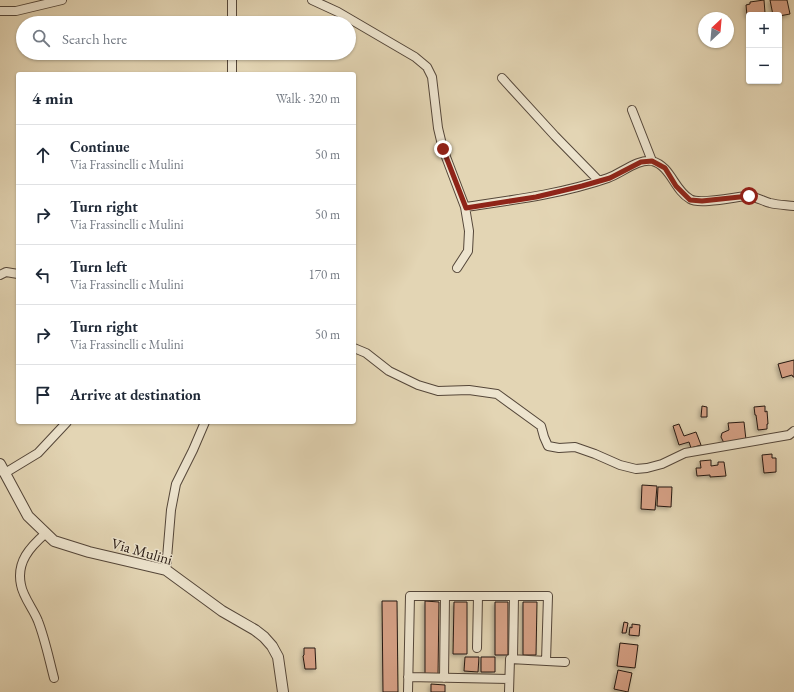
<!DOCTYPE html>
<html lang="en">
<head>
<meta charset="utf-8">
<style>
	:root { --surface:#fff; --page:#f6f6f7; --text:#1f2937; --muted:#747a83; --line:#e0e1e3 }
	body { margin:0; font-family:"EB Garamond",serif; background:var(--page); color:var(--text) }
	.controls { position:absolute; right:12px; top:12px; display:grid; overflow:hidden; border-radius:4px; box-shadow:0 1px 3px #0004 }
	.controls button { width:36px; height:36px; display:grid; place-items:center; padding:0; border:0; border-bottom:1px solid var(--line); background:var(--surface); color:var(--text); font:20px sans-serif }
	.compass { position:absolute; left:698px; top:12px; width:36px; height:36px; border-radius:50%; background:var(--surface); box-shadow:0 1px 3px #0004; rotate:26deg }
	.stop { position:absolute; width:12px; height:12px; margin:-9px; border:3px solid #8f2418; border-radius:50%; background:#fff }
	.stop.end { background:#8f2418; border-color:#fff; box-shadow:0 1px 4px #0008 }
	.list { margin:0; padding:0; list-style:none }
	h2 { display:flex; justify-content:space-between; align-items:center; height:52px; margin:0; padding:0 16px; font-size:17px }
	h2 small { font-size:13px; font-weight:400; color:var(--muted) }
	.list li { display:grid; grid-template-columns:26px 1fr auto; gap:12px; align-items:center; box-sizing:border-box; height:60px; padding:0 16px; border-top:1px solid var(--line) }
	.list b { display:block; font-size:15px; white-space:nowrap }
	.list p { margin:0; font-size:13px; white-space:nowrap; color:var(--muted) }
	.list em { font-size:13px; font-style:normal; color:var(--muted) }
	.icon { flex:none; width:22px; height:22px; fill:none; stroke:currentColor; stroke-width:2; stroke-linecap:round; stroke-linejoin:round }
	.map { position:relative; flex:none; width:794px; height:692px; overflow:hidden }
	.search { position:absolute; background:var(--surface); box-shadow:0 1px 3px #0004; left:16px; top:16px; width:340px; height:44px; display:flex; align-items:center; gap:10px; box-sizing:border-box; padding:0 14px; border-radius:22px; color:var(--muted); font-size:15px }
	.panel { position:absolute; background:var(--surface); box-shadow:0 1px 3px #0004; left:16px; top:72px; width:340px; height:352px; border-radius:4px }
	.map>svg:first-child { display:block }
	.building { fill:#d5a085; stroke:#251710; filter:url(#shadow) }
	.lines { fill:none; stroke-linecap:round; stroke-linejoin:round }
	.minor-casing { stroke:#544639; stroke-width:10 }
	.tertiary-casing { stroke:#544639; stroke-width:12 }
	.minor { stroke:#ede4ce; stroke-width:8 }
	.tertiary { stroke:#ede4ce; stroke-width:10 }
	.route { stroke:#8f2418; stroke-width:5 }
	.labels { text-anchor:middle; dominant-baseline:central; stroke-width:3; stroke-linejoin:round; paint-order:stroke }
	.street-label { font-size:15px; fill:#251710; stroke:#ede4ce }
</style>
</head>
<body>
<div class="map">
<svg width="794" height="692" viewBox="0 0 794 692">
	<defs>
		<filter id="shadow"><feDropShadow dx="-2" dy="2" stdDeviation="2" flood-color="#0004"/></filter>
	</defs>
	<rect width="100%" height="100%" fill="#e3d5b4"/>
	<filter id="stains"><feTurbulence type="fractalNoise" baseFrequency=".005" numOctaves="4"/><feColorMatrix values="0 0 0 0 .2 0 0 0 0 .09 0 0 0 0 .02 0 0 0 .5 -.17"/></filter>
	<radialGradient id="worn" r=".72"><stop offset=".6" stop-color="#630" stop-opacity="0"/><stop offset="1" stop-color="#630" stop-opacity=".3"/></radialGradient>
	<path class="building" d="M764 0 765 13 747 16 746 5 750 4V2Z
		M770 0H787L790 14 779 16 773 15Z
		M794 360V377H793L792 375 782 378 778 364Z
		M702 406 707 407V417H701Z
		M765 406V412L767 411 768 424H767V429L758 430 756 415H755L754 407Z
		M744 422 746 440 725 445 721 437 722 433 729 430 728 423Z
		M679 424 684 436 696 432 701 445 691 448 689 442 679 445 673 426Z
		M772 454V458H776V472L764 473 762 455Z
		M711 460V466L718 465V462H724L726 476 710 477V475L697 476 696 468H701L700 461Z
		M642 485 657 486 655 510 641 509Z
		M658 487H672L671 507 657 506Z
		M382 601H397L398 692H383Z
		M425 601 439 602 438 675H425Z
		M454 602H467V654H453Z
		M495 602H508V655H495Z
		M523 602H537L536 655H523Z
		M624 622 628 623 626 633H622Z
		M632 624 640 625 639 636 629 635 630 627 632 628Z
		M620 643 638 645 635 668 617 666Z
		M304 648H315L316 669H305L303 656 304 655Z
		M465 657H479L478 672 464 671Z
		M481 657H495V672H481Z
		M618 670 632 673 628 692 614 689Z
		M431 684 445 685V692H431Z"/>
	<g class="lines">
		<g class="minor-casing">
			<path id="minor" d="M312 0 338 12 415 57 427 67 432 77 438 128 443 149 465 207C513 200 562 194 608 178 620 174 639 158 652 161 671 166 674 190 690 199 699 205 735 197 747 196 754 196 763 201 770 203 778 205 786 205 794 206
				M0 11H16L62 0
				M232 23V0
				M232 53V74
				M502 78 555 136 599 181
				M632 110 652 161
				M457 268 468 251 469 231 465 207
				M0 275 6 272 18 274
				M354 348 366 353 389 371 418 385 438 391 469 390 497 394 541 426 544 437 548 446 559 448 575 447 595 454 620 465 636 469 647 468 662 464 685 453 789 435 794 431
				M1 471 5 473 38 453 67 422
				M46 533C30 547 16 562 21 585 23 597 34 610 38 621 45 639 49 659 54 678
				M166 570 171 510 176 484 193 450 205 422
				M477 648 478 596
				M513 659 514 596
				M408 677 509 679
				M444 678 445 596
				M408 692 410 596H548L546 661
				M509 692 510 659 565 662"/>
		</g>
		<g class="tertiary-casing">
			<path id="tertiary" d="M0 464 28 516 54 541 89 552 166 570 222 611 255 630 264 637 272 646 278 657 283 692"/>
		</g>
		<use href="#minor" class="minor"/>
		<use href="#tertiary" class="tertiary"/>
	</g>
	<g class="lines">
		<path class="route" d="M443 149 466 208 536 197 582 186 610 178 641 162 652 161 665 168 676 186 690 200 702 201 749 196"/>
	</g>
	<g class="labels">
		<g class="street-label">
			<text transform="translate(142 551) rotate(16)">Via Mulini</text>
		</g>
	</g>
	<rect width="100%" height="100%" filter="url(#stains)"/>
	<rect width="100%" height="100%" fill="url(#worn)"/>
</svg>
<div class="controls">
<button>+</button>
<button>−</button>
</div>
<svg class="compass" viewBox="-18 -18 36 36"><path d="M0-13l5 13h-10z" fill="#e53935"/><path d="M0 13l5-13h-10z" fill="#747a83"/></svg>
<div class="stop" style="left:749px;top:196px"></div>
<div class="stop end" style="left:443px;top:149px"></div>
<div class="search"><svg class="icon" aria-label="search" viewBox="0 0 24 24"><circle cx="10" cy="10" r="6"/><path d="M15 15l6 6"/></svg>Search here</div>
<section class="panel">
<h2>4 min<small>Walk · 320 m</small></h2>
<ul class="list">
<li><svg class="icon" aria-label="ahead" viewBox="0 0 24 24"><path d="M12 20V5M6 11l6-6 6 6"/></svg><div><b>Continue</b><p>Via Frassinelli e Mulini</p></div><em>50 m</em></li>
<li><svg class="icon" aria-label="right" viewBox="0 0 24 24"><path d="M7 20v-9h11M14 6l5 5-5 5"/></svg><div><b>Turn right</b><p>Via Frassinelli e Mulini</p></div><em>50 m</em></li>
<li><svg class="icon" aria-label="left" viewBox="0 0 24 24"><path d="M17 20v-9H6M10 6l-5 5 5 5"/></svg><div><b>Turn left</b><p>Via Frassinelli e Mulini</p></div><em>170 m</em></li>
<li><svg class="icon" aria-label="right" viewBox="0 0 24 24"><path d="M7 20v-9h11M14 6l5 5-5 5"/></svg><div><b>Turn right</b><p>Via Frassinelli e Mulini</p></div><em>50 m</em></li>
<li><svg class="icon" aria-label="arrive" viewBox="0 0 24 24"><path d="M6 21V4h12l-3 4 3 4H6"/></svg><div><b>Arrive at destination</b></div></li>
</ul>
</section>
</div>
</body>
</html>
